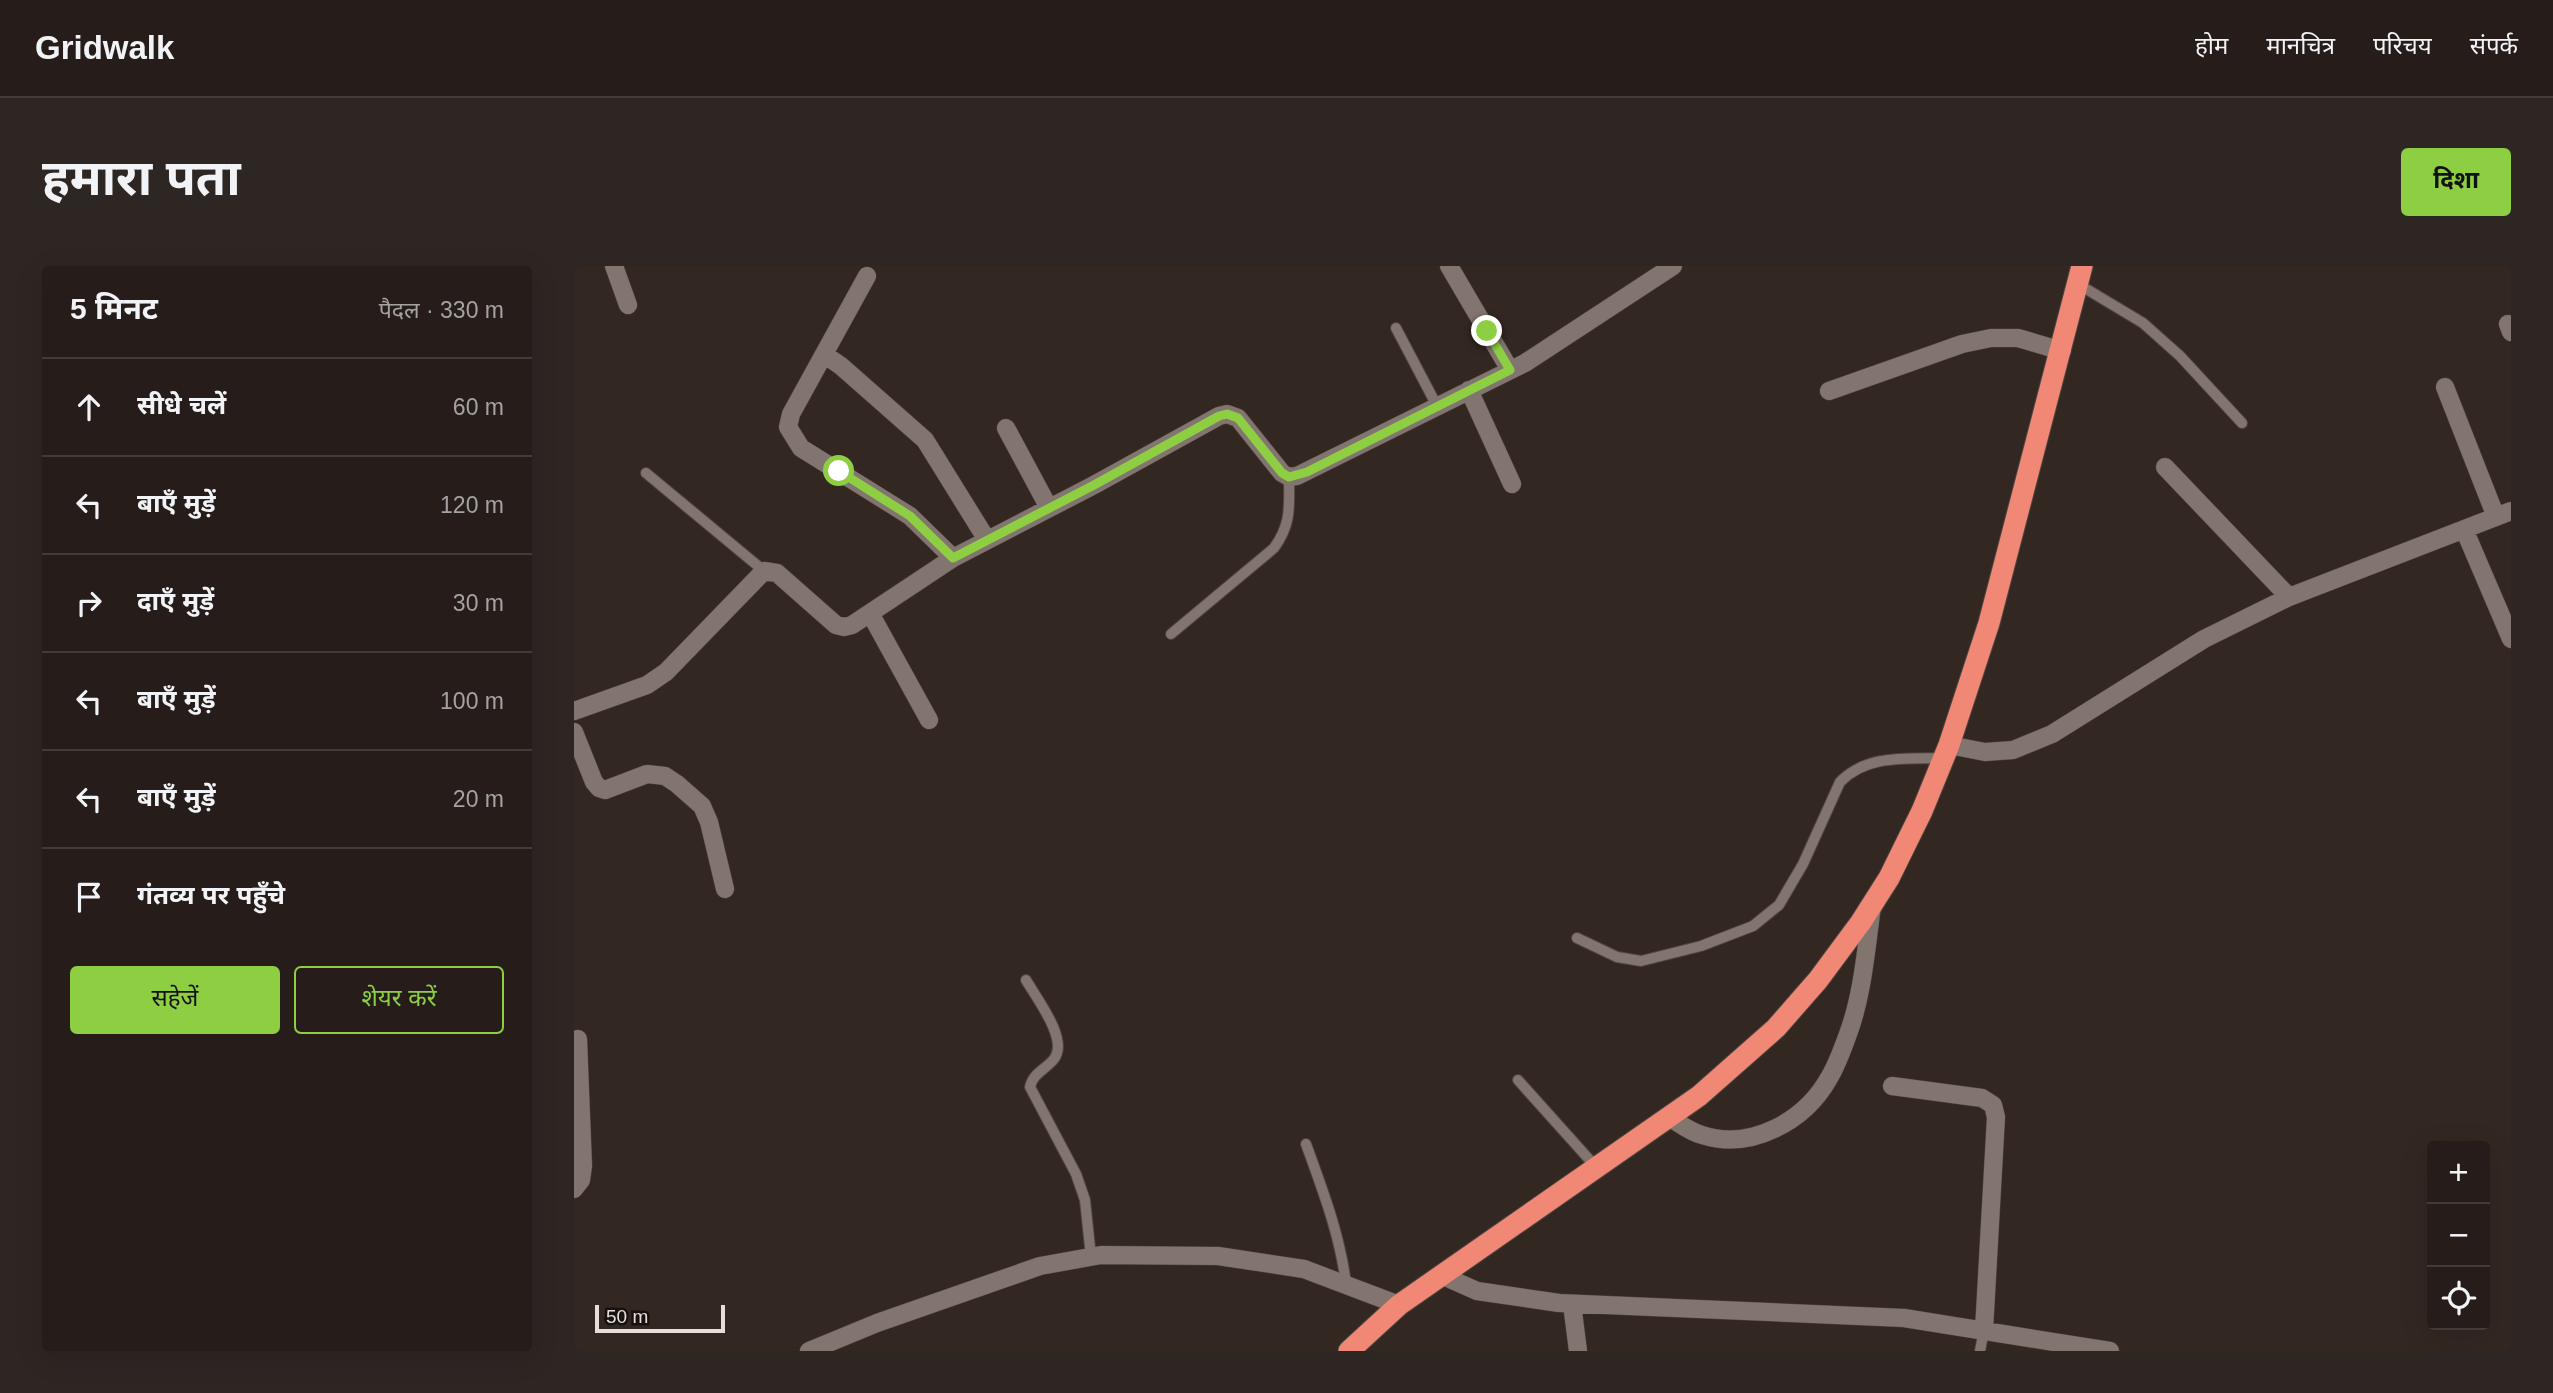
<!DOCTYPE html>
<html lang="hi">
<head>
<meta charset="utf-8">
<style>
	:root { --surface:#261d1a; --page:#2e2623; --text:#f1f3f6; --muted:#a4a2a2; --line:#423b39; --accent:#8ece43 }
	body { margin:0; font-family:Helvetica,"Noto Sans Devanagari",sans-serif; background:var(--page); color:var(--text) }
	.controls { position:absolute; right:21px; bottom:21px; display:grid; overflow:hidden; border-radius:7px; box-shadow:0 7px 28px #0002 }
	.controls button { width:63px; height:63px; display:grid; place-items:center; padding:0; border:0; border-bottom:2px solid var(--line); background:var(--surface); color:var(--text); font:35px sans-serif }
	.scale { position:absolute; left:21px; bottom:18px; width:130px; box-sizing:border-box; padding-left:7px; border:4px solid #e6deda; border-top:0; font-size:19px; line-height:24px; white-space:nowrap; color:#e6deda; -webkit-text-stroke:5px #17120f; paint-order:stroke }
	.stop { position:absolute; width:21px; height:21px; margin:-16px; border:5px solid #8ece43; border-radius:50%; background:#fff }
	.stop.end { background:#8ece43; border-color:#fff; box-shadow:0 2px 7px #0008 }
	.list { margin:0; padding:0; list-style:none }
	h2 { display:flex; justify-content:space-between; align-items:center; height:91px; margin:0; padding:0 28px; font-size:30px }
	h2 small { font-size:23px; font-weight:400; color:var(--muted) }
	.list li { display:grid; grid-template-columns:46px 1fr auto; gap:21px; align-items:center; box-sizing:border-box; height:98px; padding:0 28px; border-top:2px solid var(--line) }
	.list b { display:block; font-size:26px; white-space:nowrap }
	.list em { font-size:23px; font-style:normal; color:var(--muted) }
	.actions { display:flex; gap:14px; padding:21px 28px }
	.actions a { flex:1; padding:16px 0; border:2px solid var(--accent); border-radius:7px; text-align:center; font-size:24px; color:var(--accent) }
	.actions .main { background:var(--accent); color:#111 }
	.icon { flex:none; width:38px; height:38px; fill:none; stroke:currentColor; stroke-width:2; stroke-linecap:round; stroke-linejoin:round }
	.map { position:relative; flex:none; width:1937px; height:1085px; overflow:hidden; border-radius:7px }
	header { display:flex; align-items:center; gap:42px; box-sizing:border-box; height:98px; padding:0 35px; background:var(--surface); border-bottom:2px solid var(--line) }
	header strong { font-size:33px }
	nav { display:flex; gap:38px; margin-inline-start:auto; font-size:24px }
	.intro { display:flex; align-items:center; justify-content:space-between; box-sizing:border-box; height:168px; padding:0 42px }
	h1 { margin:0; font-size:49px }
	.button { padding:18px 32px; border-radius:7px; background:var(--accent); color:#111; font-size:24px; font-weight:700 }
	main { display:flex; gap:42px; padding:0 42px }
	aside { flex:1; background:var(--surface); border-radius:7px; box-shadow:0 7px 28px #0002 }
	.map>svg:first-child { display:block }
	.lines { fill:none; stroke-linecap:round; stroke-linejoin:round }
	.lane-casing { stroke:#4f4641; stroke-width:12 }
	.street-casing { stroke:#4f4641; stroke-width:19 }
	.highway-casing { stroke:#4f4641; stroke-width:23 }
	.lane { stroke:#82746e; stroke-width:10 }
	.street { stroke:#82746e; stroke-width:18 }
	.highway { stroke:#f18876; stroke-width:21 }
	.route { stroke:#8ece43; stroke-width:9 }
</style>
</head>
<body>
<header>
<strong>Gridwalk</strong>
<nav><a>होम</a><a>मानचित्र</a><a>परिचय</a><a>संपर्क</a></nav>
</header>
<div class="intro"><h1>हमारा पता</h1><a class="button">दिशा</a></div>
<main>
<aside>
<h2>5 मिनट<small>पैदल · 330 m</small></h2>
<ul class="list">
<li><svg class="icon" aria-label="ahead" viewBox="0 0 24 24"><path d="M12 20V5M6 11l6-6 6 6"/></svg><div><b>सीधे चलें</b></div><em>60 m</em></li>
<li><svg class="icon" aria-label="left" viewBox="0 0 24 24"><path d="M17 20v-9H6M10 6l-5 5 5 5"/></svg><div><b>बाएँ मुड़ें</b></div><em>120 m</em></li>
<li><svg class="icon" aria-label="right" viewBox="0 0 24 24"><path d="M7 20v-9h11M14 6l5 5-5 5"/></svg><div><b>दाएँ मुड़ें</b></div><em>30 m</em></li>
<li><svg class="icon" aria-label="left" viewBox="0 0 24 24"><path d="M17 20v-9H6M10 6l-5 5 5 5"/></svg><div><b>बाएँ मुड़ें</b></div><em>100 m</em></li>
<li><svg class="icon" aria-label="left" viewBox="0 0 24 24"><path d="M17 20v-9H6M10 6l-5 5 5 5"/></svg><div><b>बाएँ मुड़ें</b></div><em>20 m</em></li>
<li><svg class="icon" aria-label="arrive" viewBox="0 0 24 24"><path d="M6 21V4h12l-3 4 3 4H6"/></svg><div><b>गंतव्य पर पहुँचे</b></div></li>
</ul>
<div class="actions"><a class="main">सहेजें</a><a>शेयर करें</a></div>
</aside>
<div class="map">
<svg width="1937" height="1085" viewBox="0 0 1937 1085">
	<rect width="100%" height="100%" fill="#332722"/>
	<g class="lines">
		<g class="lane-casing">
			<path id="lane" d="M1504 18 1569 57 1606 90 1668 157
				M822 62 863 140
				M72 207 190 305
				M597 368 700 282C718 257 715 240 715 211
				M1003 672 1043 691 1067 695 1127 680 1179 660 1205 639 1229 598 1266 516C1293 488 1333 493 1369 492
				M452 714C463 733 495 774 480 793 471 804 459 807 456 821L502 908 511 934 517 991
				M944 814 1022 901
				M732 878C749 925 766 969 772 1018
				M1406 1085 1410 1064"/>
		</g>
		<g class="street-casing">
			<path id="street" d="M40 0 54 39
				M875 0 936 104
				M293 10 217 148 214 161 227 182 336 250 379 292
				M1934 58 1937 66
				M251 89 267 100 351 174 413 274
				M1871 121 1922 251
				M895 124 938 218
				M1255 125 1388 78 1417 72H1444L1488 85
				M432 162 475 242
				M1591 201 1715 331
				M1890 263 1937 373
				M296 347 355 454
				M0 445 73 419 92 406 190 305 203 307 262 359 270 361 278 359 379 292 520 219 645 150 653 148 664 152 708 207 715 211 723 210 951 97 1099 0
				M0 466 20 516 25 522 31 524 73 508 91 510 103 518 128 540 135 556 151 623
				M1375 479 1411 486 1439 484 1478 468 1630 373 1715 331 1937 245
				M1318 820 1408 832 1419 839 1422 851 1410 1064
				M1095 851C1105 857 1116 866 1128 869 1177 885 1231 855 1255 812 1263 799 1269 782 1274 768 1289 728 1292 682 1298 641
				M0 923 7 914 9 900 4 773
				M867 1009 903 1025 985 1037 1330 1052 1536 1085
				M998 1038 1004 1085
				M235 1085 303 1057 466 1000 527 989 644 990 730 1003 825 1039"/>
		</g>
		<g class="highway-casing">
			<path id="highway" d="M775 1085 825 1039 1125 830 1202 762 1244 714 1287 656 1315 612 1348 545 1375 479 1415 357 1508 0"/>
		</g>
		<use href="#lane" class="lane"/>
		<use href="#street" class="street"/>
		<use href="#highway" class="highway"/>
	</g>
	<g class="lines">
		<path class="route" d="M265 205 336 250 379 292 520 219 645 150 653 148 664 152 708 207 715 211 733 206 936 104 913 65"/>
	</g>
</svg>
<div class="controls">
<button>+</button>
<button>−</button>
<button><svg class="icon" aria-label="locate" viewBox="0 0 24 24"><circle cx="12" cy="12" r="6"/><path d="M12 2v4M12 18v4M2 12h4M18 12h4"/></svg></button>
</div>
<div class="scale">50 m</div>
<div class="stop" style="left:265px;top:205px"></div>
<div class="stop end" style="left:913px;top:65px"></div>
</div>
</main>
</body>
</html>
